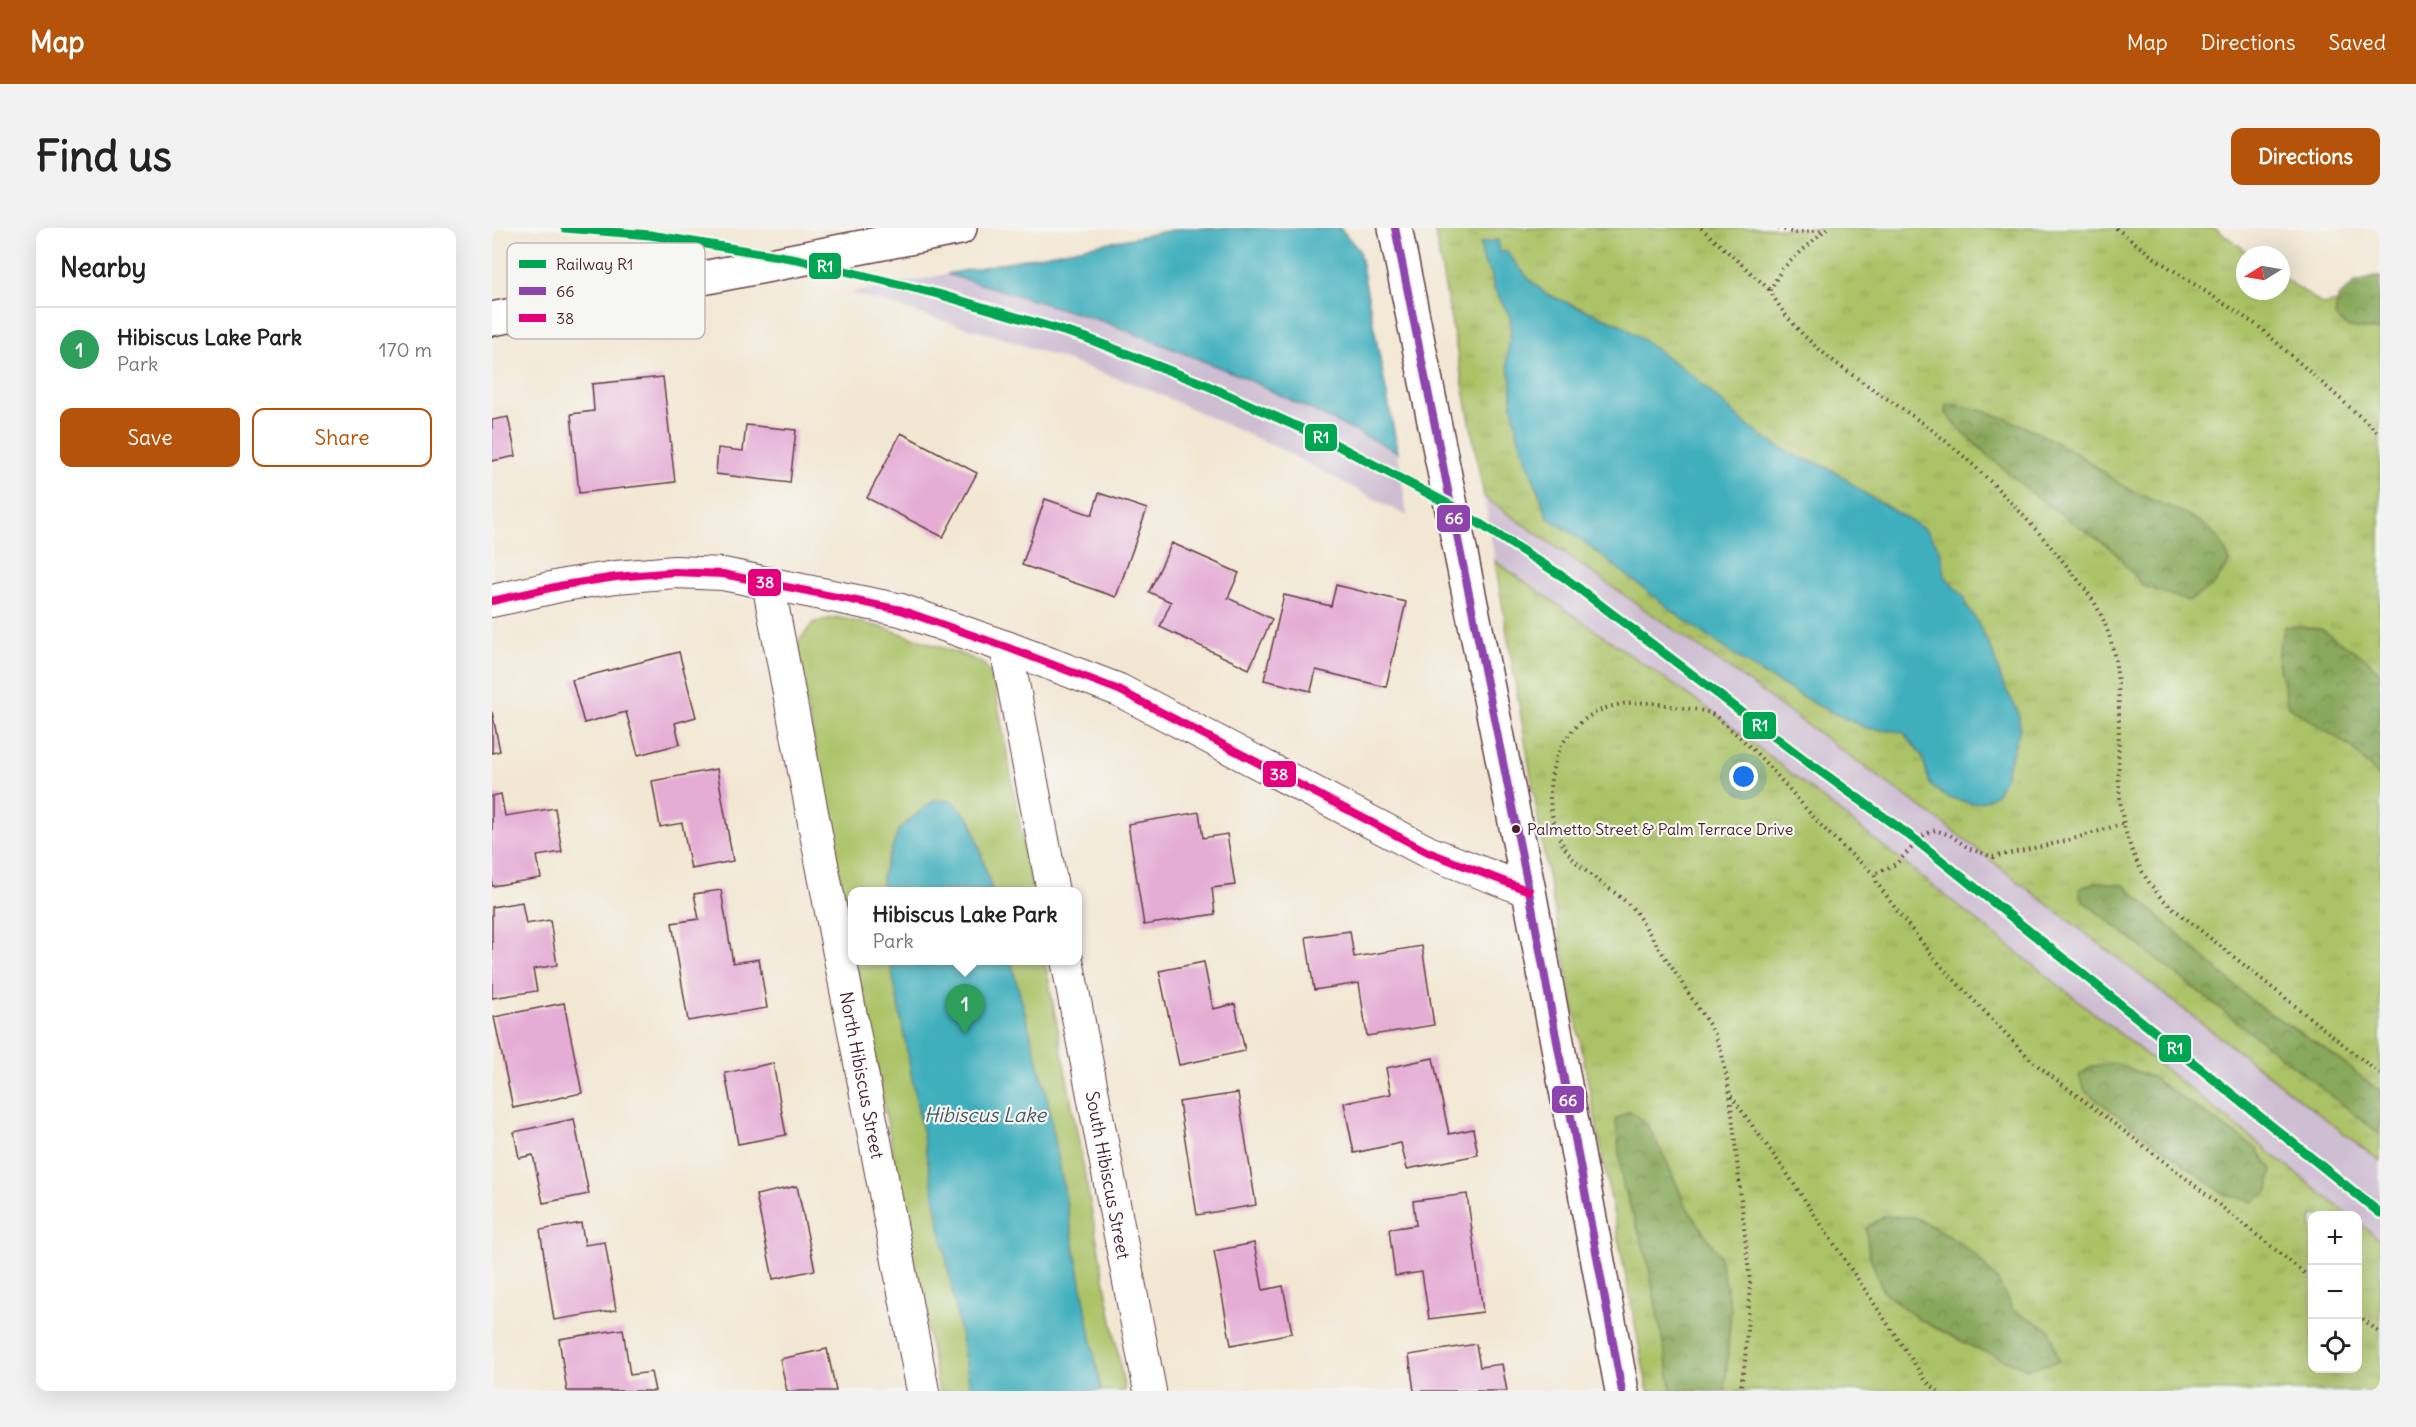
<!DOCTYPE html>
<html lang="en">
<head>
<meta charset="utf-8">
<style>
	:root { --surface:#fff; --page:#f2f2f2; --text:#222; --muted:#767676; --line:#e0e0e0; --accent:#b45309 }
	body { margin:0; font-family:Delius,sans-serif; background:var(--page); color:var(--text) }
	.controls { position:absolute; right:18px; bottom:18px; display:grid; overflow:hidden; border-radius:12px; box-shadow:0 6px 24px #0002 }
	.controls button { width:54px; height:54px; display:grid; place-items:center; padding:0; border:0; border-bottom:2px solid var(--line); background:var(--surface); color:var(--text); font:30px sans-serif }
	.compass { position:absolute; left:1744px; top:18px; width:54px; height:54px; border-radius:50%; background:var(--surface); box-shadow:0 6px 24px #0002; rotate:259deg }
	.you { position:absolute; left:1252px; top:549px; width:21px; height:21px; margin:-15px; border:4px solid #fff; border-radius:50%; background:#1a73e8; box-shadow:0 0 0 9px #1a73e833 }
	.badge { display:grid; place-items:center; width:39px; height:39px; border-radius:50%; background:var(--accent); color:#fff; font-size:20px; font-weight:700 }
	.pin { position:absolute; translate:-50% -50px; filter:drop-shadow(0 2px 3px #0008) }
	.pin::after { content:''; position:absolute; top:32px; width:21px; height:18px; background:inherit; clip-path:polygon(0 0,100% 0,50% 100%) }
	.popup { position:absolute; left:356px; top:659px; width:234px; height:78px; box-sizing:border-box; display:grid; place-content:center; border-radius:12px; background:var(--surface); filter:drop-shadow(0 2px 4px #0005); font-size:20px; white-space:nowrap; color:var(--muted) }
	.popup b { font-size:22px; color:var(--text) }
	.popup::after { content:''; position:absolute; left:50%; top:100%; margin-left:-12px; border:12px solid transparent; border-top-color:var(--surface) }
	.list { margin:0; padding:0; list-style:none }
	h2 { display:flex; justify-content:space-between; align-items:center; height:78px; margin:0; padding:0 24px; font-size:26px }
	h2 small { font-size:20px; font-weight:400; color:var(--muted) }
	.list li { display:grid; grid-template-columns:39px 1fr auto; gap:18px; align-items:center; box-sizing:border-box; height:84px; padding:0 24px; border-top:2px solid var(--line) }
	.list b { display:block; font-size:22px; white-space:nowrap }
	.list p { margin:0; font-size:20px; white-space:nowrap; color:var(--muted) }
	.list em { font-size:20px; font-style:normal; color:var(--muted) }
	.actions { display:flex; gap:12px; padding:18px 24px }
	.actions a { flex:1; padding:14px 0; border:2px solid var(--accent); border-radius:12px; text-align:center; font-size:21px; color:var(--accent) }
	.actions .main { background:var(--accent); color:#fff }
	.icon { flex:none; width:33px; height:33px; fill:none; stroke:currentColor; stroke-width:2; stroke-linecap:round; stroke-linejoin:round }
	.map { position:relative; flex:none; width:1888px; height:1163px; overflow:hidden; border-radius:12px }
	header { display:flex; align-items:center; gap:36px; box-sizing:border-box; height:84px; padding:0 30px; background:var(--accent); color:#fff }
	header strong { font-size:28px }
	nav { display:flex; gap:33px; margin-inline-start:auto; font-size:21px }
	.intro { display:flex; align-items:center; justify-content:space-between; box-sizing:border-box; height:144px; padding:0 36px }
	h1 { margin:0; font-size:42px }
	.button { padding:15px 27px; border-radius:12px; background:var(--accent); color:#fff; font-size:21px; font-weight:700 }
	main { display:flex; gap:36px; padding:0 36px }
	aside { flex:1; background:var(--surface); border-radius:12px; box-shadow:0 6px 24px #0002 }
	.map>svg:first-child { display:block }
	.railway { fill:#cebed2 }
	.grass { fill:url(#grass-tufts); stroke:#7a7048; stroke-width:1.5 }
	.forest { fill:url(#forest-crowns); stroke:#696443; stroke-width:1.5 }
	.park { fill:#abc266; stroke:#7a7048; stroke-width:1.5 }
	.water { fill:#41afbd; stroke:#466774; stroke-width:1.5 }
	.building { fill:#e5add5 }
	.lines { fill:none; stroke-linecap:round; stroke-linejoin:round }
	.minor-casing { stroke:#633d44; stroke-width:34 }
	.tertiary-casing { stroke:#633d44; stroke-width:36 }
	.path { stroke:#633d44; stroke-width:4; stroke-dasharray:1.5 4.5; stroke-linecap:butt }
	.minor { stroke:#fff; stroke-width:32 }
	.tertiary { stroke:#fff; stroke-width:33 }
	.bus-1-casing { stroke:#f6f6f2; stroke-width:12 }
	.bus-2-casing { stroke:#f6f6f2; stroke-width:12 }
	.bus-1 { stroke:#8e44ad; stroke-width:8 }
	.bus-2 { stroke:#e5007d; stroke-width:8 }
	.rail-1-casing { stroke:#f6f6f2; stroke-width:14 }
	.rail-1 { stroke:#00a651; stroke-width:9 }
	.bus-dot { fill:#4a1f2b; stroke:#f6f6f2; stroke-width:2 }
	.labels { text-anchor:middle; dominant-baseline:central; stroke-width:4.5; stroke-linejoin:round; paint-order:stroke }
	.bus-label { font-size:16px; fill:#4a1f2b; stroke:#f6f6f2; text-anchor:start }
	.street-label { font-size:18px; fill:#4a1f2b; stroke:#f6f6f2 }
	.water-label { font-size:20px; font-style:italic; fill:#465965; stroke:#f6f6f2 }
	.key { fill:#f6f6f2; stroke:#c2b6b6; stroke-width:1.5 }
	.key-label { font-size:16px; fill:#4a1f2b }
	.line-badge { stroke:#f6f6f2; stroke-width:2 }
	.badge-label { font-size:16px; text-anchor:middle; font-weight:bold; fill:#fff }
</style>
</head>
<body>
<header>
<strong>Map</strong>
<nav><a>Map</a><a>Directions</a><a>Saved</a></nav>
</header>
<div class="intro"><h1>Find us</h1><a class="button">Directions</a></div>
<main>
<aside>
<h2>Nearby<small></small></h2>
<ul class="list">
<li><span class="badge" style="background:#2e9e5b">1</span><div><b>Hibiscus Lake Park</b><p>Park</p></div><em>170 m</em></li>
</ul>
<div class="actions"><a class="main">Save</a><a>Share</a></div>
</aside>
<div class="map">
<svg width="1888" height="1163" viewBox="0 0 1888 1163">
	<defs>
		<pattern id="grass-tufts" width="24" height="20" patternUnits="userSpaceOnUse" patternTransform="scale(1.5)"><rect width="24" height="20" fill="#abc266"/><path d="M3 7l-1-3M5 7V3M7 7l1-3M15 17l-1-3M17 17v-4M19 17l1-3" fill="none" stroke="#95a659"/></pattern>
		<pattern id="forest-crowns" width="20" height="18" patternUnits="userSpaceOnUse" patternTransform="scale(1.5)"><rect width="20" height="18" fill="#88a85b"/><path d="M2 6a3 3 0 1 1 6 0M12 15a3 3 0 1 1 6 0" fill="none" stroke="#71884b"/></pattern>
	</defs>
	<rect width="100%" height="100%" fill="#f6f6f2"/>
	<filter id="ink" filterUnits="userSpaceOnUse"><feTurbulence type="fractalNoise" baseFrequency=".0167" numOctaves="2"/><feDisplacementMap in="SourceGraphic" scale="12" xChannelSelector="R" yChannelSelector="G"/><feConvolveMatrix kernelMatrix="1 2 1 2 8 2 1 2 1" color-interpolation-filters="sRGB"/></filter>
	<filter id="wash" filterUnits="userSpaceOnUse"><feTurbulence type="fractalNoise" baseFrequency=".008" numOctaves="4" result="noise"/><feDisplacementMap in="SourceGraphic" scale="24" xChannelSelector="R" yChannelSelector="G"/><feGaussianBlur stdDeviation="1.35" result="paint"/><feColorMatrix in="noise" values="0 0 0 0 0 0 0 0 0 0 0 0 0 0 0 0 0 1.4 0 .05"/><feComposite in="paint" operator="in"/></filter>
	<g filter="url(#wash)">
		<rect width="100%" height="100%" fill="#f2e7d3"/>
		<path class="railway" d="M455 46 613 94 749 148 906 224 915 288 788 221 656 161 513 111 358 65Z
			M992 269 1241 443 1452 596 1888 933V1012L1866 994V988L1857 987 1224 486 1003 333Z"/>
		<path class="grass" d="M942 0H1723L1760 27H1753V63H1789V48L1831 77 1888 67V933L1452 596 1241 443 992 269Z
			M1003 333 1224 486 1857 987 1820 988V1140H1866V994L1888 1012V1163H1156L1053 632Z"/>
		<path class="forest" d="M1888 48V103L1857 100 1843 89 1846 70 1864 54Z
			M1455 176C1497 178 1551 206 1587 227 1605 238 1622 254 1640 263 1667 277 1705 285 1725 309 1731 315 1734 326 1738 333L1721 358 1696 373 1651 358 1622 323 1537 263 1472 206 1454 185Z
			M1793 398 1829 401 1877 433 1888 446V550L1859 519 1796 478 1785 429Z
			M1603 654 1632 657 1762 775 1832 820 1888 863V906L1591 673 1587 661Z
			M1624 836 1659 849 1765 921 1780 942 1777 962 1761 974 1732 966 1594 864 1587 848 1600 838Z
			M1138 883 1155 896 1175 934 1194 978 1227 1027 1239 1080 1233 1163H1180L1155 1030 1130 953 1124 891Z
			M1393 988 1422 989 1453 1005 1483 1027 1506 1053 1521 1082 1558 1102 1567 1133 1536 1141 1479 1118 1426 1091 1391 1063 1377 1026 1374 1000Z"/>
		<path class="park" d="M344 389 393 400 477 429 492 436 501 449 540 663 360 664V713L307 437V413L321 395Z
			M364 733H553L633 1163H447Z"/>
		<path class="water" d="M691 0H848L867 22 906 224 749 148 613 94 455 46Z
			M1006 12 1008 24 1014 23 1036 50 1054 66 1130 97 1201 148 1257 199 1285 218 1311 231 1332 238 1347 246 1369 263 1432 301 1444 315 1450 329 1453 348 1472 369 1474 378 1482 388 1500 422 1510 454 1526 483 1528 500 1512 552 1505 565 1493 573 1479 575 1455 569 1444 562 1438 556 1430 528 1411 504 1374 500 1325 477 1266 443 1191 391 1084 308 1056 290 1026 208 1020 177V158L1015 131 1019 101 1018 88 1001 59 1000 47 992 35 988 15Z
			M442 572 460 573 480 594 500 663H390V647L407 601Z
			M398 733H519L554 863 609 1163H479Z"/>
		<g id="blocks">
			<path class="building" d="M171 149 183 254 87 265 79 186 102 183 100 156Z
				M16 189 24 228 0 233V192Z
				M254 197 304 202 298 255 224 246 226 220 251 223Z
				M409 205 485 245 451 309 375 270Z
				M607 265 655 281 624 369 530 337 553 271 600 287Z
				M680 315 747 345 736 370 780 391 757 441 668 399 679 374 657 364Z
				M844 357 914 374 894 459 824 442 819 463 772 452 792 367 839 378Z
				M187 424 204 489 183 495 188 516 146 527 134 484 92 495 80 452Z
				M0 484 8 523 0 525Z
				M225 541 241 633 199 641 190 595 168 599 160 553Z
				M9 566 13 588 63 580 70 624 45 628 49 650 0 658V568Z
				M707 584 711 610 735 606 743 657 720 660 723 686 652 697 636 596Z
				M229 662 241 735 267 731 275 780 196 793 180 695 207 691 202 666Z
				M30 674 34 696 58 692 65 737 41 741 45 763 0 770V679Z
				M858 703 862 729 930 718 942 797 875 808 867 755 822 762 814 709Z
				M712 734 721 781 743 776 753 823 687 837 667 743Z
				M72 775 90 865 21 880 2 789Z
				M941 830 957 906 981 901 986 927 915 941 909 915 862 925 852 875 899 866 894 840Z
				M281 835 294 907 246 916 233 845Z
				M746 865 764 977 705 987 687 874Z
				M82 891 97 966 51 975 41 927 27 930 22 904Z
				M305 958 323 1042 281 1051 264 967Z
				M975 966 991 1084 937 1091 930 1044 903 1048 897 1001 924 997 921 973Z
				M89 995 93 1017 113 1014 124 1082 62 1092 48 1002Z
				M762 1015 771 1062 791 1058 800 1105 739 1117 722 1023Z
				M131 1101 138 1147 159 1144 163 1163H75L67 1111Z
				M984 1116 988 1139 1010 1136 1015 1163H922L917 1127Z
				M335 1121 344 1163H295L288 1131Z"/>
		</g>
	</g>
	<g filter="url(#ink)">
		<use href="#blocks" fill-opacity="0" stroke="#633d44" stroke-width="1.5"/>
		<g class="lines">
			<g class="minor-casing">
				<g id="minor">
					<path id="s1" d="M276 355 431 1163"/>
					<path d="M0 373 72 357 124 349 183 344 231 346 409 382 514 419 627 462 936 624 1037 663"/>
					<path d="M514 419 561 664"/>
					<path id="s2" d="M575 732 658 1163"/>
				</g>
			</g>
			<g class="tertiary-casing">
				<path id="tertiary" d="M903 0 1037 663 1130 1163
					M0 91 468 0"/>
			</g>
			<path class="path" d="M1209 0 1278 62
				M1286 0 1303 5 1330 2
				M1335 0 1290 41 1278 62C1308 124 1392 164 1445 206 1489 241 1528 282 1564 325 1578 342 1594 360 1605 379 1656 472 1591 576 1666 666 1675 676 1687 685 1697 693L1888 846
				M1624 0 1664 31 1766 98 1888 206
				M1630 596 1574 613 1501 629 1476 620 1458 607 1443 602 1433 606 1404 636 1382 646 1385 655 1409 688 1448 737 1541 834 1691 948 1820 1051
				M1239 868 1296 947 1434 1153 1446 1163
				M1866 1087 1888 1105
				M1248 1163 1253 1134 1258 1055 1238 867 1230 826 1223 806 1143 683C1118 655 1082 645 1066 607 1045 555 1065 490 1125 477 1145 472 1164 475 1184 479 1195 481 1210 481 1220 486 1227 490 1234 498 1241 503 1269 528 1292 555 1316 583 1336 606 1358 626 1382 646"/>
			<use href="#minor" class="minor"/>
			<use href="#tertiary" class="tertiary"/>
			<g class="bus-1-casing">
				<path id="bus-1" d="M903 0 1037 663 1130 1163"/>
			</g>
			<g class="bus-2-casing">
				<path id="bus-2" d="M0 373 72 357 124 349 183 344 231 346 409 382 514 419 627 462 936 624 1037 663"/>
			</g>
			<use href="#bus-1" class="bus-1"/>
			<use href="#bus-2" class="bus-2"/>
			<g class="rail-1-casing">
				<path id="rail-1" d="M73 0 158 7 305 31 446 66 592 109 714 157 837 213 960 278 1073 350 1313 532 1425 613 1888 985"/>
			</g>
			<use href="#rail-1" class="rail-1"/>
		</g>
	</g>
	<circle class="bus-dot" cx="1024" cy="601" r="5"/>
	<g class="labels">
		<g class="bus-label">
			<text x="1035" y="601">Palmetto Street &amp; Palm Terrace Drive</text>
		</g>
		<g class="street-label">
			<text stroke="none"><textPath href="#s1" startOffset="501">North Hibiscus Street</textPath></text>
			<text stroke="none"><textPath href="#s2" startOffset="219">South Hibiscus Street</textPath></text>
		</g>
		<g class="water-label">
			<text x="493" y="886">Hibiscus Lake</text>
		</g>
	</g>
	<rect x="15" y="15" width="198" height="96" rx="9" class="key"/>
	<rect x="27" y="32" width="27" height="8" fill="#00a651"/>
	<rect x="27" y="59" width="27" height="8" fill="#8e44ad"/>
	<rect x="27" y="86" width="27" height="8" fill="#e5007d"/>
	<g class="key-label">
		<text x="64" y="42">Railway R1</text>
		<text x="64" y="69">66</text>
		<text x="64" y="96">38</text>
	</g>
	<g class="line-badge">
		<rect x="316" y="24" width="34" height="28" rx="6" fill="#00a651"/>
		<rect x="812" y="195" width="34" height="29" rx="6" fill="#00a651"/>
		<rect x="944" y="276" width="35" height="29" rx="6" fill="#8e44ad"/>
		<rect x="255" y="340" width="35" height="29" rx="6" fill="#e5007d"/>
		<rect x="1250" y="483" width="35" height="29" rx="6" fill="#00a651"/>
		<rect x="770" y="532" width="35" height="28" rx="6" fill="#e5007d"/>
		<rect x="1666" y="806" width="34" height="29" rx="6" fill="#00a651"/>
		<rect x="1059" y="857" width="34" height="29" rx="6" fill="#8e44ad"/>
	</g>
	<g class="badge-label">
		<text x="333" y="44">R1</text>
		<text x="829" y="215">R1</text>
		<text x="962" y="296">66</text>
		<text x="273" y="360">38</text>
		<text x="1268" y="503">R1</text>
		<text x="787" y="552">38</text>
		<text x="1683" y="826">R1</text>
		<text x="1076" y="878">66</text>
	</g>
</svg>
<div class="controls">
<button>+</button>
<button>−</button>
<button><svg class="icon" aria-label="locate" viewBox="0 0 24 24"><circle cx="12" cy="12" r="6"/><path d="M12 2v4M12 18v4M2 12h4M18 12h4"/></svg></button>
</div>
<svg class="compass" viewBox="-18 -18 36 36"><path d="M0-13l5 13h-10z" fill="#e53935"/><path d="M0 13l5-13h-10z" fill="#767676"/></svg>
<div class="you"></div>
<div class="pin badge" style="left:473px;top:806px;background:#2e9e5b">1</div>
<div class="popup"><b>Hibiscus Lake Park</b>Park</div>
</div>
</main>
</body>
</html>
